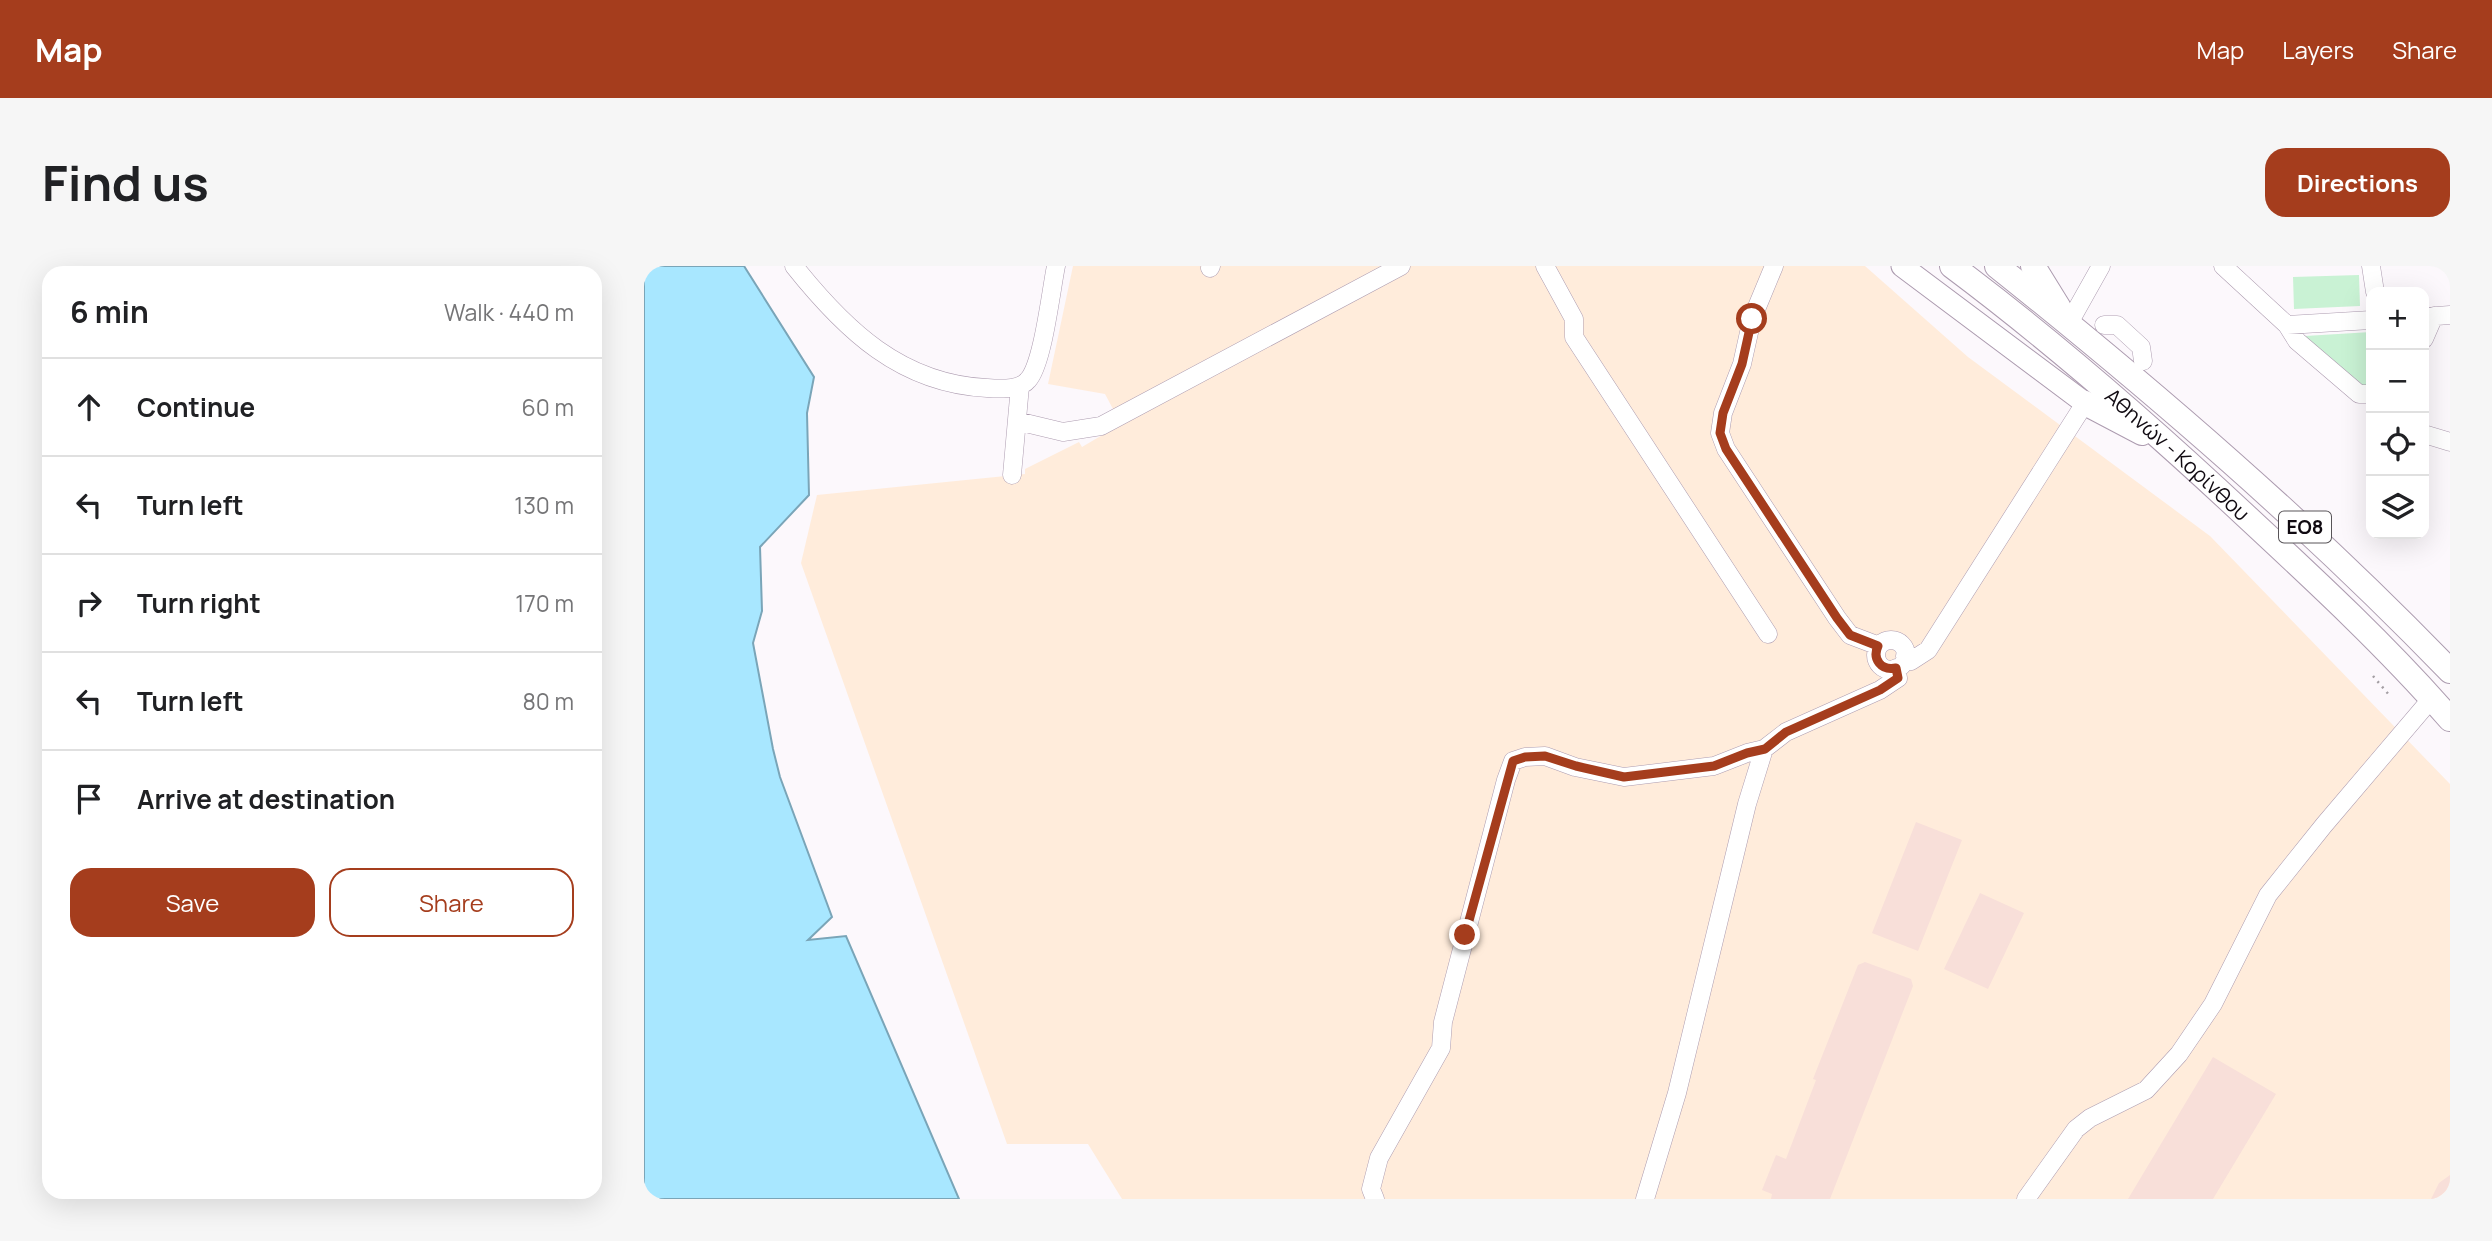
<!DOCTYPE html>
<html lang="en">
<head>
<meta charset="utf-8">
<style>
	:root { --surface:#fff; --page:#f6f6f6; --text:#202124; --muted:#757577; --line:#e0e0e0; --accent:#a53d1d }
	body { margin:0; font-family:Manrope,sans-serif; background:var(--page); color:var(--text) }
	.controls { position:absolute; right:21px; top:21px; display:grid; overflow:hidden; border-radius:14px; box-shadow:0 7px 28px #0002 }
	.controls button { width:63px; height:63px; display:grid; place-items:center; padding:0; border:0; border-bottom:2px solid var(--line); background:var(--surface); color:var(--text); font:35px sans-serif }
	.stop { position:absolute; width:21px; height:21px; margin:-16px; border:5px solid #a53d1d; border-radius:50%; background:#fff }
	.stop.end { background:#a53d1d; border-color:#fff; box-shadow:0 2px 7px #0008 }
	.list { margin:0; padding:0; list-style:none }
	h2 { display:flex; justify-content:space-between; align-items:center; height:91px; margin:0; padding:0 28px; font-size:30px }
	h2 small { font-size:23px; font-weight:400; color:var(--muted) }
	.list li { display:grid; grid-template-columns:46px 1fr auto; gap:21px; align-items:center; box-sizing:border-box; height:98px; padding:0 28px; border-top:2px solid var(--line) }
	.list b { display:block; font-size:26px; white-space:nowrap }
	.list em { font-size:23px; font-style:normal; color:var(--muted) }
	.actions { display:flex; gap:14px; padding:21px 28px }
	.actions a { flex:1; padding:16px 0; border:2px solid var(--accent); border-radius:21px; text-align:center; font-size:24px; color:var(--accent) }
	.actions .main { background:var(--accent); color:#fff }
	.icon { flex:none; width:38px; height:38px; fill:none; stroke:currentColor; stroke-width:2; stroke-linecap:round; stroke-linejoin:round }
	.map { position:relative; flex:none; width:1806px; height:933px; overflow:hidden; border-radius:21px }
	header { display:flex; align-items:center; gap:42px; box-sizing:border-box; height:98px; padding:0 35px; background:var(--accent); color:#fff }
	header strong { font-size:33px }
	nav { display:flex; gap:38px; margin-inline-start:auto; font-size:24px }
	.intro { display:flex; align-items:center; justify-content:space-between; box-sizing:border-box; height:168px; padding:0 42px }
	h1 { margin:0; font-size:49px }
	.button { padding:18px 32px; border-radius:21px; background:var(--accent); color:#fff; font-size:24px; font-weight:700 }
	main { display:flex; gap:42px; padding:0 42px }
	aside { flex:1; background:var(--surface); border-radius:21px; box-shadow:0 7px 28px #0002 }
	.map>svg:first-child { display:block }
	.industrial { fill:#ffecdb }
	.green { fill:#c9f2d4 }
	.water { fill:#a8e7ff; stroke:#7aa5b8; stroke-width:2 }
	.building { fill:#f8dfd9 }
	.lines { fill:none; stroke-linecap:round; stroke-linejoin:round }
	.minor-casing { stroke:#ad9cb0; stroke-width:19 }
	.major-casing { stroke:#ad9cb0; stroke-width:23 }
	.highway-casing { stroke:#ad9cb0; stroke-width:26 }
	.path { stroke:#a39ea3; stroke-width:2.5; stroke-dasharray:2 5; stroke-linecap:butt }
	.minor { stroke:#fff; stroke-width:18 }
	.major { stroke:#fff; stroke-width:21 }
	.highway { stroke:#fff; stroke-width:24 }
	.route { stroke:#a53d1d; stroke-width:9 }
	.labels { text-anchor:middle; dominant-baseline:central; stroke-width:5; stroke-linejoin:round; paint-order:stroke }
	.shield { fill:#fff; stroke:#585458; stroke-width:2 }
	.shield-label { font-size:19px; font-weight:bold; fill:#100a11 }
	.street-label { font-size:21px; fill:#100a11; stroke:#fff }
</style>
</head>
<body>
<header>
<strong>Map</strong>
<nav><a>Map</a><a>Layers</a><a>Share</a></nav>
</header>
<div class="intro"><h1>Find us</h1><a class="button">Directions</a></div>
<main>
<aside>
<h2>6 min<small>Walk · 440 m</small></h2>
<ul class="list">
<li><svg class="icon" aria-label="ahead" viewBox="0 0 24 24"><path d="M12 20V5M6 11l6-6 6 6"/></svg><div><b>Continue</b></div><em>60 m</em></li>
<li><svg class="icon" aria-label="left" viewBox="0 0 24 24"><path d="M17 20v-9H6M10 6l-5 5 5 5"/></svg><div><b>Turn left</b></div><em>130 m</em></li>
<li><svg class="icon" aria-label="right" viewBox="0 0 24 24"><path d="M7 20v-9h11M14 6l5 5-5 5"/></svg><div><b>Turn right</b></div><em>170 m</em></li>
<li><svg class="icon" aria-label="left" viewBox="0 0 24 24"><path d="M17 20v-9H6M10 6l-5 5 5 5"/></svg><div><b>Turn left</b></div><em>80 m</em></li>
<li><svg class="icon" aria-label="arrive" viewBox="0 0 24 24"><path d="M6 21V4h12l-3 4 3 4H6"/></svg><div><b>Arrive at destination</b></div></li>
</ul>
<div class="actions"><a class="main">Save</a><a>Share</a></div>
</aside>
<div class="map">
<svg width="1806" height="933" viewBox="0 0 1806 933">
	<rect width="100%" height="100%" fill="#fcf8fc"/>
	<path class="industrial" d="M429 0H1221L1324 91 1566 270 1806 518V933H478L444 878H363L157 297 173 229 381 208V203L435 176 438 181 477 158 461 128 404 118Z"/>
	<path class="green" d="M1715 9 1716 40 1650 43 1649 11Z
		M1727 66V120H1716L1661 70Z"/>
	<path class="water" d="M0 0H100L170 111 163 147 165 229 116 281 118 345 109 377 129 483 136 511 188 651 164 674 202 670 315 933H0Z"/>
	<path class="building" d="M1272 556 1318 574 1274 685 1228 667Z
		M1336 627 1380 647 1344 723 1300 703Z
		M1221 696 1267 713 1269 720 1186 933H1127L1128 928 1118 924 1132 889 1142 893 1172 814 1169 813 1214 699Z
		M1569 791 1632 828 1569 933H1484Z
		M1806 909V933H1787L1795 917Z"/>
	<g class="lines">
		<g class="minor-casing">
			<path id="minor" d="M150 0C201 64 257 118 343 122 355 123 376 124 384 114 399 98 407 24 412 0
				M901 0 930 53V71L1124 368
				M1130 0 1108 53 1098 98 1079 147 1076 167 1082 183 1193 352 1206 369 1235 380
				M1579 0 1643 59 1653 75 1715 128H1727
				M1727 0 1731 26
				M566 2 567 0
				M1780 51 1806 49
				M1425 57 1457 0
				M1460 59H1473L1497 81 1499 95
				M1643 59 1727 54
				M1780 73 1790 50
				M373 155 419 166 457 160 757 0
				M1780 168 1806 176
				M368 209 376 120
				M1232 389a15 15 0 1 1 30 0a15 15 0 1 1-30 0Z
				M1261 390 1267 395 1284 384 1441 137
				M731 933 727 923 735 892 797 782 799 756 862 514 869 495 881 491 901 490 931 501 980 511 1070 500 1103 487 1120 483 1142 466 1236 424 1254 412 1252 402
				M1001 933 1033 827 1103 538 1120 483
				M1382 933 1432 863 1446 852 1502 824 1535 788 1569 738 1624 629 1680 559 1788 432"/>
		</g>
		<g class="major-casing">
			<path id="major" d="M1258 0 1441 137"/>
		</g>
		<g class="highway-casing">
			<g id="highway">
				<path id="s1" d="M1308 0C1411 77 1509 163 1603 251 1673 316 1743 381 1806 453"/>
				<path d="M1353 0C1512 127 1665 259 1806 405"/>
				<path d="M1389 0 1415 42"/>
				<path d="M1441 137 1498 167"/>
			</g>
		</g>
		<path class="path" d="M1729 410 1746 430"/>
		<use href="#minor" class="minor"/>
		<use href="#major" class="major"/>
		<use href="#highway" class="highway"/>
	</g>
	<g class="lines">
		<path class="route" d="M821 669 869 495 881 491 901 490 932 500 980 511 1070 500 1103 487 1121 483 1142 466 1236 424 1254 412 1252 402C1237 405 1228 393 1234 380L1206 369 1193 352 1082 183 1076 167 1079 147 1098 98 1108 53"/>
	</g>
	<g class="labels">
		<rect class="shield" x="1635" y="245.5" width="52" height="31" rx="5"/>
		<g class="shield-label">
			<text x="1661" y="261">ΕΟ8</text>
		</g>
		<g class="street-label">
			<text stroke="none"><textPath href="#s1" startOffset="294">Αθηνών - Κορίνθου</textPath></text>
		</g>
	</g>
</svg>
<div class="controls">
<button>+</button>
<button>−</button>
<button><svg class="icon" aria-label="locate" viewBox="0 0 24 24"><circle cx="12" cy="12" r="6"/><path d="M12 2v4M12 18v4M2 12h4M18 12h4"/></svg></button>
<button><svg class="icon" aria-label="layers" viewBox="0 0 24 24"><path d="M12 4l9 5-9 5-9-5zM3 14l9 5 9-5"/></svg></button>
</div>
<div class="stop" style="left:1108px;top:53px"></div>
<div class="stop end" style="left:821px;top:669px"></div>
</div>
</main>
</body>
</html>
